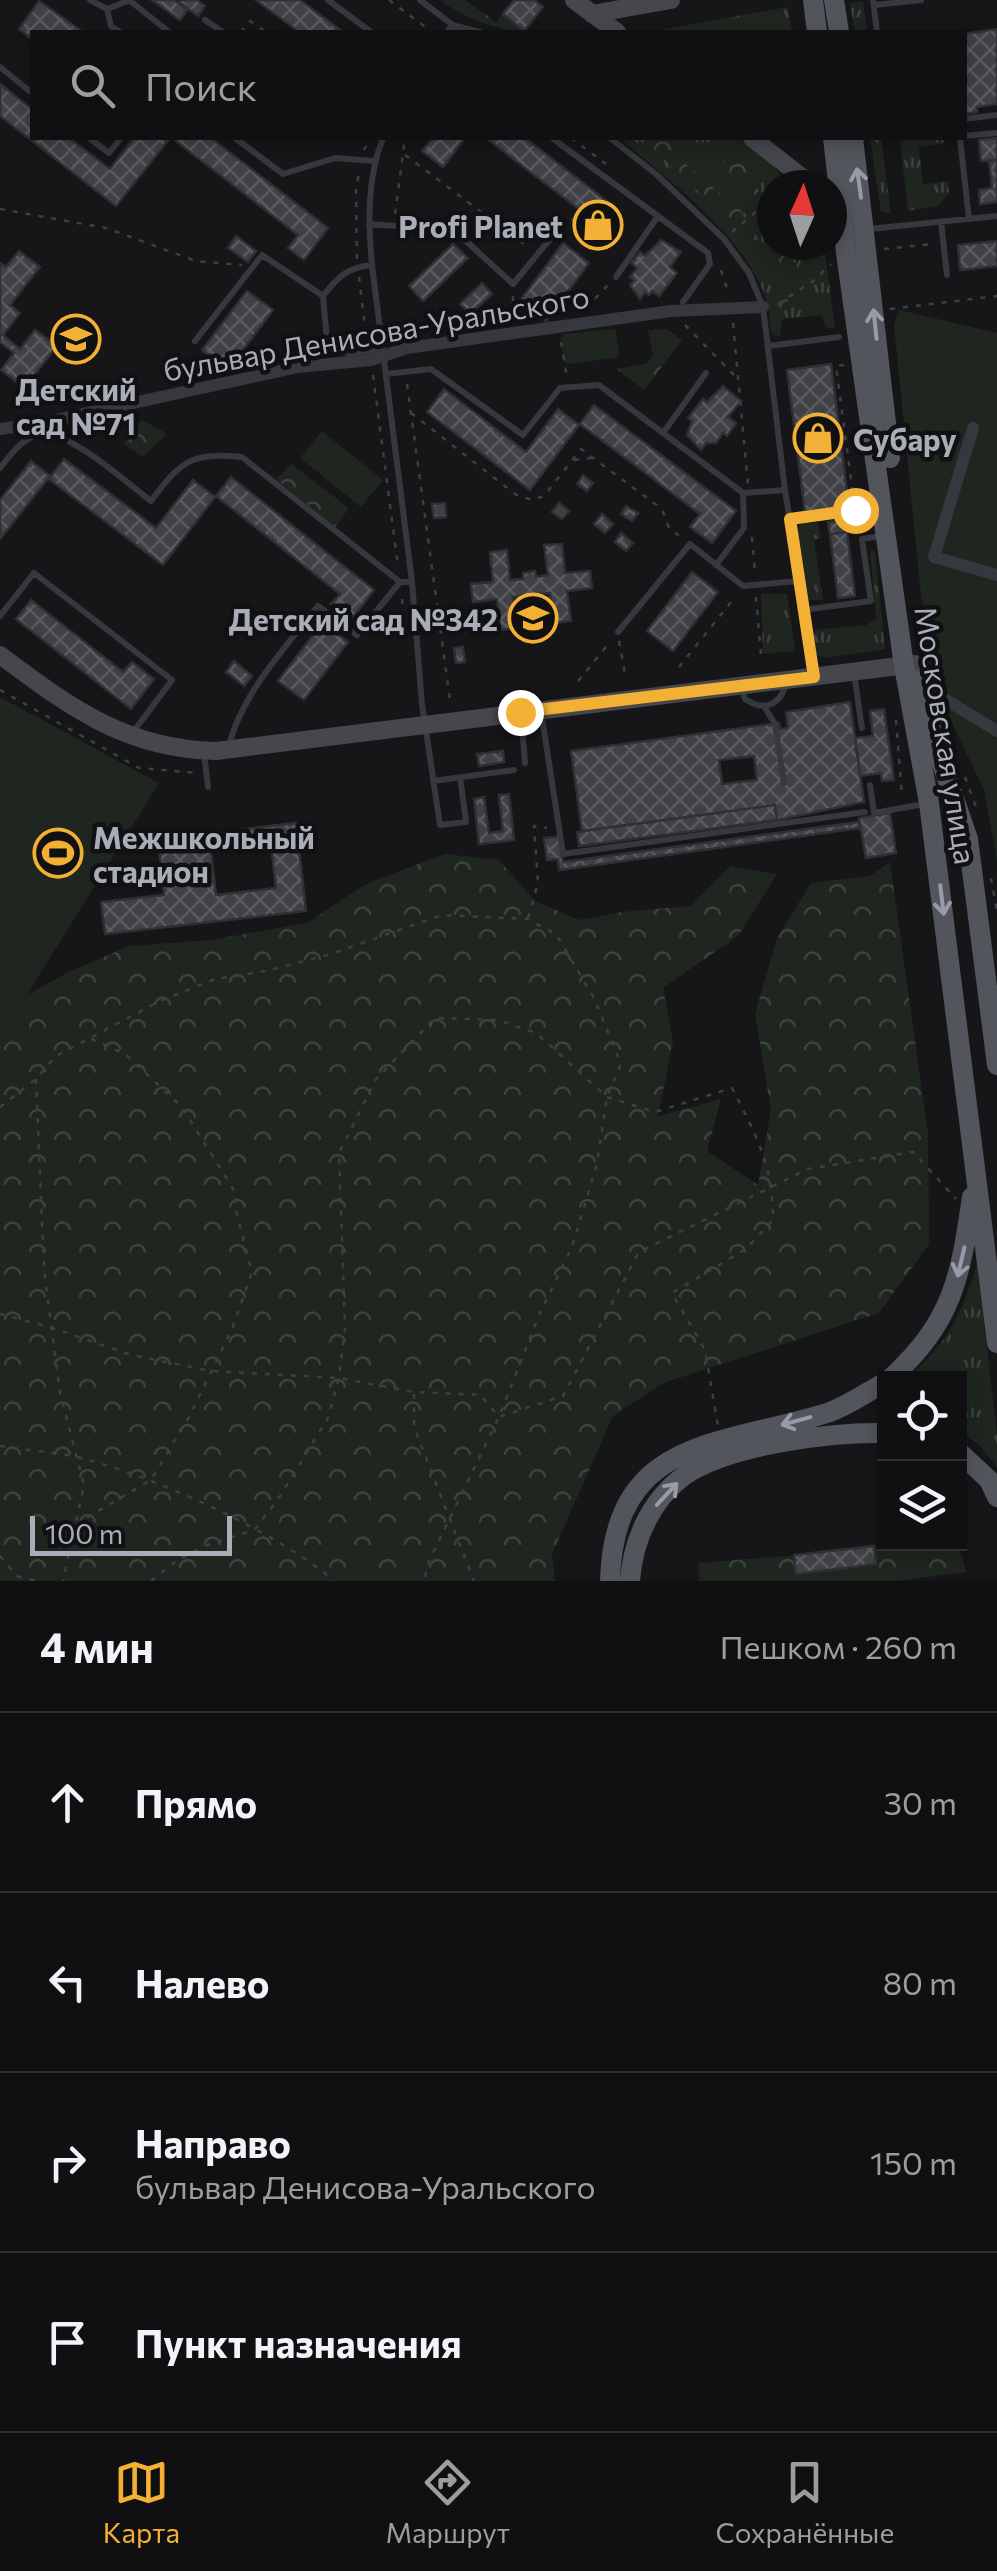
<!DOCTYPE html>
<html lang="ru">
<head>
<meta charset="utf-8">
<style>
	:root { --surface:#101012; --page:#19191b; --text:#f1f3f6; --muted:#9c9d9f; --line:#303032; --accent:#f2b134 }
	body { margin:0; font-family:Commissioner,sans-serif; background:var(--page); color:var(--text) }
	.controls { position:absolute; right:30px; bottom:30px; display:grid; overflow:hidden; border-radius:0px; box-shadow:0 5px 15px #0003 }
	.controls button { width:90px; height:90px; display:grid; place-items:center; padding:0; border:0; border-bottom:2px solid var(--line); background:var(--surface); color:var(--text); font:50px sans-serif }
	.compass { position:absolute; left:757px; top:170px; width:90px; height:90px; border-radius:50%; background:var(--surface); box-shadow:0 5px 15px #0003; rotate:3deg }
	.scale { position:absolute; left:30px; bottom:25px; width:202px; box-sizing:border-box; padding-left:10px; border:5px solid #a8adb8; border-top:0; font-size:28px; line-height:35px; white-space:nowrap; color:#a8adb8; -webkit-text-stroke:8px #111113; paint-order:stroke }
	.stop { position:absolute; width:30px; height:30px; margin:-22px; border:8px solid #f2b134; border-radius:50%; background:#fff }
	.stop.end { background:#f2b134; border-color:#fff; box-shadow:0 2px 10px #0008 }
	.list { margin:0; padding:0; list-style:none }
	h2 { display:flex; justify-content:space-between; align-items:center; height:130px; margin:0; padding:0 40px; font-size:42px }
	h2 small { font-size:32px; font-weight:400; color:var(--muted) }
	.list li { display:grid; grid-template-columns:65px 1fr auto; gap:30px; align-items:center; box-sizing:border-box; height:180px; padding:0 40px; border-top:2px solid var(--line) }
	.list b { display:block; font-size:38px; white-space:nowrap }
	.list p { margin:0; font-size:32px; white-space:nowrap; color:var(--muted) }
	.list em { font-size:32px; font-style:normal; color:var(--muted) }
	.icon { flex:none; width:55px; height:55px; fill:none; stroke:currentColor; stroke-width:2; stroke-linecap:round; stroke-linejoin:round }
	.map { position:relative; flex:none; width:997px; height:1581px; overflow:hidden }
	.search { position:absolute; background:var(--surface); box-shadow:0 5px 15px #0003; left:30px; right:30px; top:30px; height:110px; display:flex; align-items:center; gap:25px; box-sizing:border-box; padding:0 35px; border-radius:0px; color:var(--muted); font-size:38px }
	.sheet { height:850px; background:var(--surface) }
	nav { display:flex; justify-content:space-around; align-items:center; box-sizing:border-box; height:140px; border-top:2px solid var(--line); background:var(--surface); font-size:28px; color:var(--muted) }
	nav a { display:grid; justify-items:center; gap:5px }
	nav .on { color:var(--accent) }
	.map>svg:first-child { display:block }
	.grass { fill:url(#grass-tufts) }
	.forest { fill:url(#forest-crowns) }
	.garden { fill:#1e261f }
	.building { fill:url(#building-cross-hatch); stroke:#303034; stroke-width:2.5; fill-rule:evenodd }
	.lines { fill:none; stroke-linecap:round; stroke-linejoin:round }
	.path { stroke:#3d3f44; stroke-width:2.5; stroke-dasharray:5 8; stroke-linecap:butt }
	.lane { stroke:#37383d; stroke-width:6 }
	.street { stroke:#37383d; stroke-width:12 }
	.secondary { stroke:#45474d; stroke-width:18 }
	.primary { stroke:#53555c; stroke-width:20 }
	.oneway { stroke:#979ba6 }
	.route { stroke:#f2b134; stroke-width:12 }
	.labels { text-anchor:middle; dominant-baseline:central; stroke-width:9; stroke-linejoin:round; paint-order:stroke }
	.poi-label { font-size:30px; font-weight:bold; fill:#a8adb8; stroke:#111113; text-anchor:end }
	.street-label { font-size:30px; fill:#a8adb8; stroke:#111113 }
</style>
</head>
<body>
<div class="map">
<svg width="997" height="1581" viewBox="0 0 997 1581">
	<defs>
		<pattern id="grass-tufts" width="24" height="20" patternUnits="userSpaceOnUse" patternTransform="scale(2.5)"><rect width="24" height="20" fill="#1e261f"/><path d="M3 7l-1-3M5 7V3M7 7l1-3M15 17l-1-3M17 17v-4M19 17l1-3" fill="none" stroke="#3c433d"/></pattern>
		<pattern id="forest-crowns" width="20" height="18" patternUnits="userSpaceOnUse" patternTransform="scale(2.5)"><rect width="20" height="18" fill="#1e261f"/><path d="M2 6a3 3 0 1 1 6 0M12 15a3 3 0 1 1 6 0" fill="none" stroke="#3c433d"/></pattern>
		<pattern id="building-cross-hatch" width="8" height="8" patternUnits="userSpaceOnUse" patternTransform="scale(2.5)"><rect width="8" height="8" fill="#404145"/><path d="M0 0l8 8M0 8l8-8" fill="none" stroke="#595a5e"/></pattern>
	</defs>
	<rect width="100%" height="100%" fill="#161618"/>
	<path class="grass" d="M440 0H465L496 22 503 14 531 32C500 32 465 19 440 0Z
		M863 1 867 32H855L850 3Z
		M788 7 792 32H648Z
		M620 138H728L789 185H772V245H824L835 328H826L822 315 782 319 780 336H774L770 331C774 255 672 185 620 138Z
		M870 138H881L891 214 881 211Z
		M903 138H943L944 144 919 147 923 184 948 181 949 193 938 206 908 211 900 142Z
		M803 523H818L821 538 814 540 823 600H805L794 531Z
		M870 551H875L885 649 825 658 815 654 811 639 815 630 867 625 876 619Z
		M761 594H787L795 651 763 654Z
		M977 1265 997 1434V1467L980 1446 960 1431V1379L908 1378C949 1341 960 1317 977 1265Z"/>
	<path class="forest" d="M642 138H687L691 146 681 160 744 214 749 193 726 180 721 167 732 150H738L721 138C756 138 768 160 789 185H776L764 172 757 191 770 200 765 223 752 231 771 263 778 261 770 247H785L796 257V274L782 284 790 306 781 313 769 276 744 235Z
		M667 329 682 340 644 390 617 369 647 363 653 355 648 330Z
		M143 420 167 434 143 457 124 444 135 426Z
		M291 464 349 508 335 527 276 479Z
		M445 854 499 860 535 901 579 920 622 912 690 906 731 866 777 874 738 936 663 988 673 1041 658 1116 721 1099 707 1151 758 1185 771 1110 755 1014 777 938 811 883 870 876 890 862 928 1134 929 1244 879 1313 663 1383 613 1416 552 1554 555 1581H0V1033L16 1001 69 972 129 946 211 940 307 923 366 884Z
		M935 1544H958L966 1572 895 1581H699V1563Z"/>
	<path class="garden" d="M899 310 997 333V861L984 790 929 675 894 325Z
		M613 329 616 331 619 355 616 358 567 364 563 361 561 338 564 334Z
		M322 431 383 480 361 507 300 458Z
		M0 697 159 783 0 1038Z"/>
	<path class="building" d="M152 0H174L187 10 180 20Z
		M181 0H197L205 6 198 16 179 2Z
		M256 0H300L343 32H299Z
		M514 0H534L543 7 524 31 503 14Z
		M39 1 83 32H32V39L19 29Z
		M997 29V104L977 107V112L964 114V34Z
		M0 84 32 109V138H69L110 169 134 138H170L116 206 0 116Z
		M172 138H211L328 228 304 260 288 248 298 235Z
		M433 138H465L443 167 422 151Z
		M486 138H525L617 209 594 237 572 220 580 210Z
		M997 138V160L981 161 979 140Z
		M997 160V202L980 204 979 190 992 188 989 161Z
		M236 236 256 251 248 262 228 248Z
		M661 240 681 252 670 267 677 273 659 296 652 291 649 295 645 292 640 299 630 285 634 280 630 277 637 268 631 263 640 252 645 256Z
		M997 241V266L960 270 958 245Z
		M563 243 589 263 546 321 519 302Z
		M453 244 468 258 423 301 409 286Z
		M19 251 40 267 10 305 20 313 3 335 20 349 35 330 57 346 24 388 1 370 14 353 0 342V263L6 267Z
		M482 283 492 294 470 314 460 304Z
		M247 291 273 310 228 370 202 350Z
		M831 364 849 507 805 512 787 370Z
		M723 386 741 401 728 417 736 423 727 436 723 433 716 443H706L701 450 687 435 692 421 688 418 703 399 707 402Z
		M444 389 526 452 558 409 579 425 530 490 427 412Z
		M594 405 736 511 712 543 690 527 700 514 580 424Z
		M64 459 156 528 193 480 215 497 163 565 49 479Z
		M31 461 50 476 0 539V500Z
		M583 475 593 483 587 491 577 484Z
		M231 477 374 590 351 620 331 604 340 594 216 496Z
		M445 503 446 517 434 518 432 504Z
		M559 503 569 511 562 519 552 512Z
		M626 506 638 513 632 521 621 514Z
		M602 514 613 524 605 533 594 524Z
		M845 520 847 532 830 534 828 522Z
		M847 532 855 596 838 598 830 534Z
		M621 533 633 543 626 551 615 542Z
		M562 544 565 573 590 571 592 588 567 591 571 621 553 623 550 593 513 597 516 628 500 630 497 599 473 602 471 584 493 582 490 552 507 550 510 580 523 579V573L535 571 536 577 548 575 544 545Z
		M692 572 718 592 673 651 647 631Z
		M31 600 123 672 132 662 154 679 131 709 16 619Z
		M322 623 348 642 304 700 278 681Z
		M463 647 465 662 456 663 454 648Z
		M234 661 252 676 244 686 226 672Z
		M850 702 864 802 777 820 775 805 582 831 571 751 779 723 780 729 788 728 786 712Z
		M884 709 894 780 882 781 881 773 860 776 855 738 873 736 870 711Z
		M503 751 504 762 479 766 477 754Z
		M754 756 757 780 722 784 719 760Z
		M509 794 514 840 479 844 474 799 484 797 489 833 503 831 499 795Z
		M775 805 777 820 579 846 577 832Z
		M890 813 896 853 866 858 859 818Z
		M859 822 860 828 559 870 558 859 547 860 544 838 559 837 563 862Z
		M296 823 306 911 105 934 101 902 164 895 158 839ZM271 845 276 888 216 895 211 852Z
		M874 1546 876 1564 796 1574 794 1555Z"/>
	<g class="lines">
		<path class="path" d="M389 0 432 32
			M241 32 250 21 266 32
			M571 138 606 164
			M364 150 370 138
			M405 155 528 247
			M0 209 106 228 196 261 242 265
			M395 214 405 138
			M732 232 757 211 772 190
			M884 249 932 244
			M357 259 356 192 359 172
			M721 270 729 295
			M359 277 367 343
			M513 296V309L523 318
			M778 304 813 281 831 264
			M586 308 608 285
			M890 309 997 296
			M733 323 748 484
			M685 325 739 380
			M561 342 567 378
			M844 365 836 366 855 510
			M373 375 398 566
			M407 384 450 700
			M411 413 515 494 532 500 544 496 581 449 662 509 669 528 682 538
			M574 460 591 458
			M752 537 755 574
			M756 597 761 655
			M402 599 404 621
			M619 641 625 674
			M679 667 736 596
			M578 681 611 641
			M0 690 139 768 198 773
			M896 720 902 797
			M965 777 976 807
			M991 878 997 911
			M528 918 538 883 534 826 547 828
			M36 1079 44 1270 60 1393 84 1485 63 1581
			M0 1107 36 1079 56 1056 158 1002 215 979 266 971 328 955 442 915 527 919 556 934 594 998 621 1064 607 1097 597 1164 572 1247 539 1315 499 1417 429 1561 424 1581
			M0 1314 53 1328 131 1355 211 1371 339 1378 414 1392 480 1395 499 1417 563 1396 639 1252 808 1169 913 1152 956 1199
			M414 1394V1427L474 1581
			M0 1446C25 1450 52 1452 77 1457 149 1474 278 1532 334 1581
			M76 1524 151 1480 189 1417 232 1329 252 1272 236 1211 235 1192 182 1107 125 1054 89 1038
			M0 1556 17 1576 36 1581
			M151 1581 179 1559 210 1544 254 1530 277 1501 328 1418 339 1378 345 1327 339 1153 376 1079 435 1018 498 1020 536 1033 607 1097 655 1112 732 1088C757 1137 773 1165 773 1220L746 1249 672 1293 705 1350 718 1426"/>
		<path class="lane" d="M90 0 107 9 130 0
			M129 0 169 32
			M328 0 371 32
			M420 0 462 32
			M873 0 877 32
			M874 5 921 0
			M107 9 111 26 120 32
			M205 20 223 32
			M447 32 452 25 480 32
			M0 67 32 93
			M964 119 997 115
			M964 136 997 133
			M89 138 109 153 121 138
			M235 138 283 174 335 158 374 161
			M383 138C367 178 368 222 372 265L412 582 422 704 440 825 466 822 460 777
			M552 138 708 253 710 264 683 302
			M610 138 656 174 724 239 749 273 763 307 785 490 814 675
			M960 138 969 219
			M941 222 947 275
			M369 224 454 230 513 284 550 239
			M869 229 997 216
			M372 265C347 267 337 278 323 296L327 341 348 354 381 349
			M616 277 658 216
			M195 341 262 255 323 296
			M768 346 839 337
			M386 374 431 369 523 435 560 388 599 385 743 493 785 490
			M663 433 706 373
			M0 468C11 454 23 436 43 434 71 432 128 484 151 501 181 461 191 452 242 457L400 582H412
			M791 519 842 513
			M716 565 744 528 743 493
			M803 610 871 601 862 539 881 536
			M0 616 34 573 172 680 134 731
			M618 632 690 544 743 586 799 581
			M854 674 862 728
			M741 688 745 699C764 712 781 705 786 683
			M764 706 775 724 784 783
			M541 711 563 854 865 812
			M521 714 525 763
			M228 749C241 694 284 649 318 606L357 635 400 582
			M204 752 208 787
			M433 781 514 770
			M870 785 874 813 924 804"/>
		<path class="street" d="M973 428 934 557 997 575
			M0 429 42 423 298 367 371 360 407 348 671 311 763 307
			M921 684 928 683 930 690 997 731"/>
		<path class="secondary" d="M574 0 617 32
			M592 14 671 0
			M752 138 812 185
			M0 655C70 707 125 749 216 751L915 664"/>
		<path class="primary" d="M813 0 817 32
			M834 0 839 32
			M833 138 846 253 904 666 929 803 997 1343
			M853 138 890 458
			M918 681 935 743 968 839 997 1065
			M890 1379C953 1321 960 1279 972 1197
			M960 1453 989 1480 997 1497
			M610 1581C614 1435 724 1446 830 1412 849 1405 867 1392 884 1383
			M630 1581C633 1537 654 1493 693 1470 739 1444 832 1432 884 1433"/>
	</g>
	<defs><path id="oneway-shaft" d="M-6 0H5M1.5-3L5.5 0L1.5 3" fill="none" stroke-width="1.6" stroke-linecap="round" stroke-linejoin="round" transform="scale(2.5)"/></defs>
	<g class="oneway">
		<use href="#oneway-shaft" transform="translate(859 183) rotate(-98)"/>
		<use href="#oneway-shaft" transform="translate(875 324) rotate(-96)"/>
		<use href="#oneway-shaft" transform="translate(942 900) rotate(83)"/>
		<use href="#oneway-shaft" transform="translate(961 1262) rotate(103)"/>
		<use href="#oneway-shaft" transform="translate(796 1421) rotate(165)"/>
		<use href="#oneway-shaft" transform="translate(667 1494) rotate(-47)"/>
	</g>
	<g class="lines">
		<path class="route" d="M520 712 814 677 790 519 855 510"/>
	</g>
	<defs>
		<g id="shop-ring" transform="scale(2.5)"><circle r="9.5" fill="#111113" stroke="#f2b134" stroke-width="1.5"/><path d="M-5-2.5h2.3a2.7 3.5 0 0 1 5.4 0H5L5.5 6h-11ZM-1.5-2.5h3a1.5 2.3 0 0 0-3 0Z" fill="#f2b134"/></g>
		<g id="school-ring" transform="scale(2.5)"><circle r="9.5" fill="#111113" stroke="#f2b134" stroke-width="1.5"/><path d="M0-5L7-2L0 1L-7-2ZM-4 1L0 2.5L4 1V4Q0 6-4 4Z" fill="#f2b134"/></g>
		<g id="stadium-ring" transform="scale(2.5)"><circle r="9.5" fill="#111113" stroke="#f2b134" stroke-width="1.5"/><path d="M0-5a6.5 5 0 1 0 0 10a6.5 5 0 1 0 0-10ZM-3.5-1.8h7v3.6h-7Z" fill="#f2b134"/></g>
	</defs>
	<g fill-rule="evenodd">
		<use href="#shop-ring" x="598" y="225"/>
		<use href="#school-ring" x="76" y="339"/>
		<use href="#shop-ring" x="818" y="438"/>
		<use href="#school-ring" x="533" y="618"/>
		<use href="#stadium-ring" x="58" y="853"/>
	</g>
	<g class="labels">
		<g class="poi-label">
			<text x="563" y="225">Profi Planet</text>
			<text x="76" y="388" text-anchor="middle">Детский<tspan x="76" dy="34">сад №71</tspan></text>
			<text x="853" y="438" text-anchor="start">Субару</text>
			<text x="498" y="618">Детский сад №342</text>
			<text x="93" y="836" text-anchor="start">Межшкольный<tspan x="93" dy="34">стадион</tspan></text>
		</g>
		<g class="street-label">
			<text transform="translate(376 332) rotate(-10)">бульвар Денисова-Уральского</text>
			<text transform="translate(947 735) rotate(81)">Московская улица</text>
		</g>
	</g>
</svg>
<div class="controls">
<button><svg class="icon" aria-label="locate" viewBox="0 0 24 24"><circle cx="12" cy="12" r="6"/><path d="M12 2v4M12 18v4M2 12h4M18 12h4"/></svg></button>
<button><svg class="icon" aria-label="layers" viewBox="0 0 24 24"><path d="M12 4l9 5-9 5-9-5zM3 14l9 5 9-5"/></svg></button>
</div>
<svg class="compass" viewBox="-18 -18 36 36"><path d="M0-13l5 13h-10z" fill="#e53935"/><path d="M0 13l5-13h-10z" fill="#9c9d9f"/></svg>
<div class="scale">100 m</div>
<div class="stop" style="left:855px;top:510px"></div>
<div class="stop end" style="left:520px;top:712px"></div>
<div class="search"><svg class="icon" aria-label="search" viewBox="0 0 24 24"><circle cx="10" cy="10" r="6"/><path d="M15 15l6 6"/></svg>Поиск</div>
</div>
<section class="sheet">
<h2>4 мин<small>Пешком · 260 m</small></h2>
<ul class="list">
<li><svg class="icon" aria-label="ahead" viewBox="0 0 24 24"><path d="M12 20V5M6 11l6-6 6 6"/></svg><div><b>Прямо</b></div><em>30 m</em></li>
<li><svg class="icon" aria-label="left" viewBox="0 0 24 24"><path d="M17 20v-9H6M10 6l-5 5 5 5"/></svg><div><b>Налево</b></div><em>80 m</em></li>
<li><svg class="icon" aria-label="right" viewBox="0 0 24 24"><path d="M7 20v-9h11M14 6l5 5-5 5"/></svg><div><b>Направо</b><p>бульвар Денисова-Уральского</p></div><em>150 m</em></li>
<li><svg class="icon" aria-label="arrive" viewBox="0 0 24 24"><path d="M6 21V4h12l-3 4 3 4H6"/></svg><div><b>Пункт назначения</b></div></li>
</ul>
</section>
<nav>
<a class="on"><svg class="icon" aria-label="map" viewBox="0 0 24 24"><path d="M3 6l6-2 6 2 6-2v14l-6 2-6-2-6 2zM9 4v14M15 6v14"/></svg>Карта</a>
<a><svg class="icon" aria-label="directions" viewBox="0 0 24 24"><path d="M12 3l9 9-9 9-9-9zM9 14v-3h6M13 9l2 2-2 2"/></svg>Маршрут</a>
<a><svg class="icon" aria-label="saved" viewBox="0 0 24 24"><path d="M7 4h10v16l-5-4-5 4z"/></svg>Сохранённые</a>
</nav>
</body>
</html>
